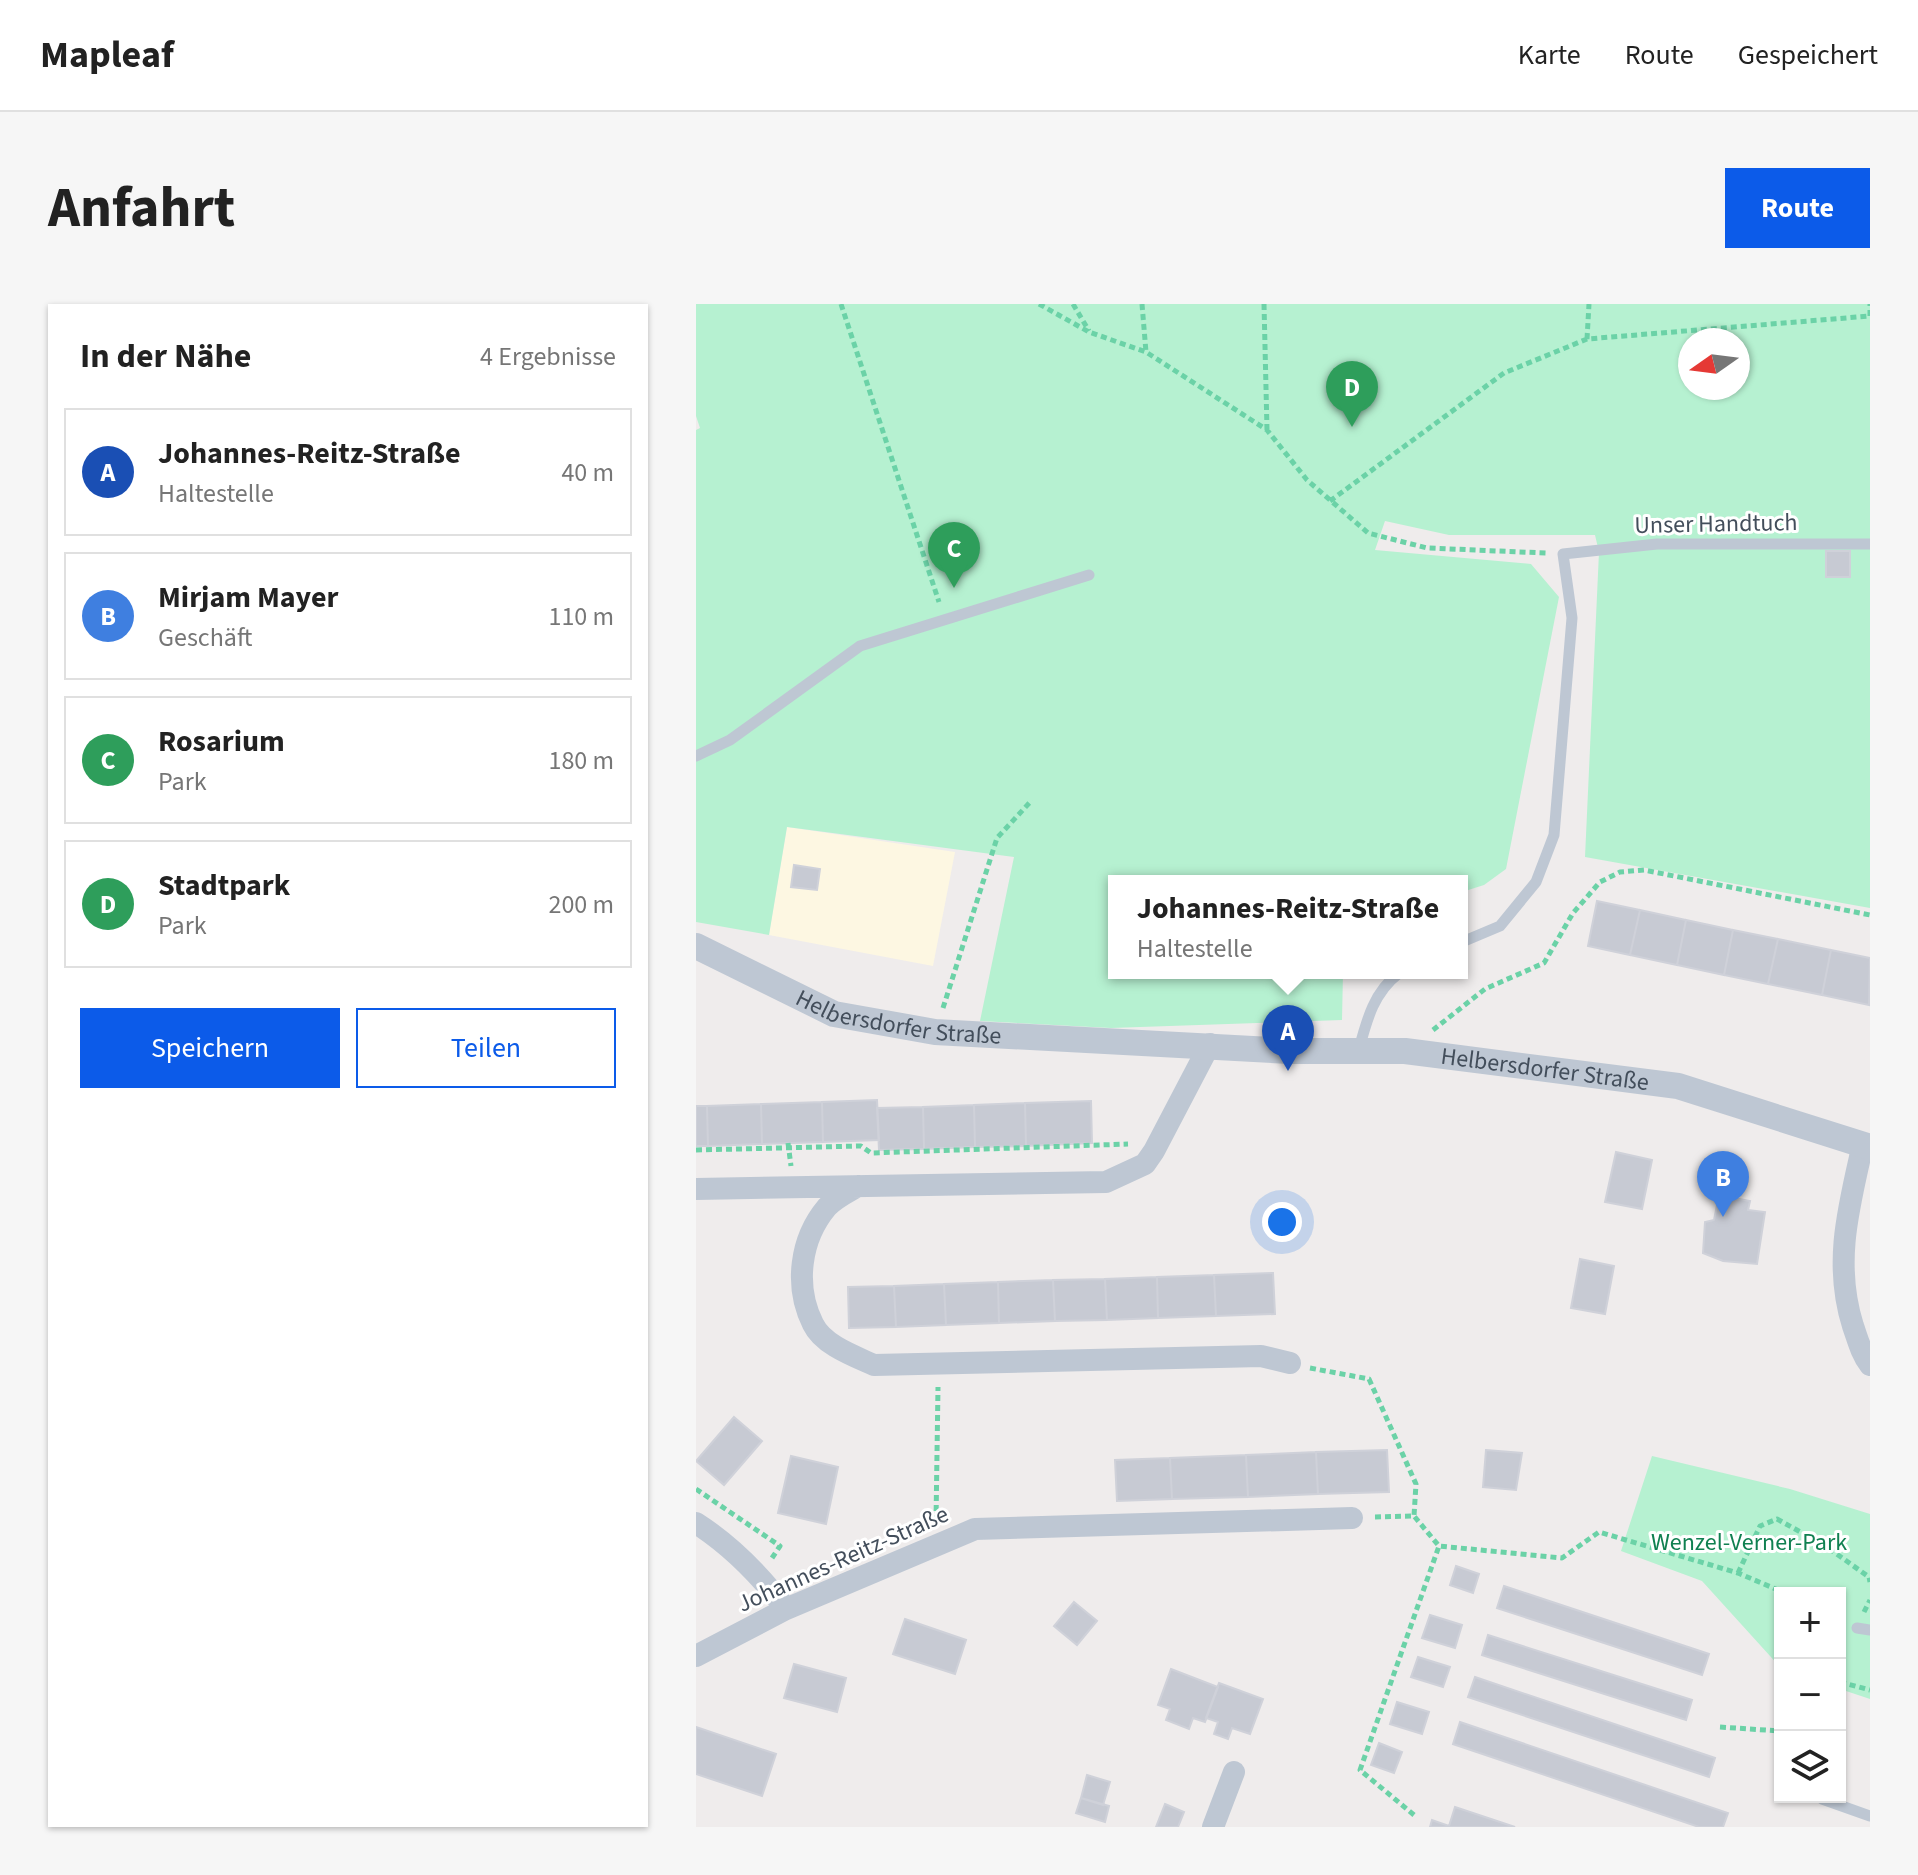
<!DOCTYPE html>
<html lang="de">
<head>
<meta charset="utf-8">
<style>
	:root { --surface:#fff; --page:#f6f6f6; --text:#222; --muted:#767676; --line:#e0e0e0; --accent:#0c5be9 }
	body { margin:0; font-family:"Source Sans 3",sans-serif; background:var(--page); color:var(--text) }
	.controls { position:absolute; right:24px; bottom:24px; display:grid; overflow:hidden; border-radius:0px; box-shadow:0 2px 6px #0004 }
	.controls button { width:72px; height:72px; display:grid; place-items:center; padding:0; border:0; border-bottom:2px solid var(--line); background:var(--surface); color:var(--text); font:40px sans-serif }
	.compass { position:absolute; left:982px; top:24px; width:72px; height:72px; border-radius:50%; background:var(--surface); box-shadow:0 2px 6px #0004; rotate:256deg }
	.you { position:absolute; left:586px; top:918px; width:28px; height:28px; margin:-20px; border:6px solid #fff; border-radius:50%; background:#1a73e8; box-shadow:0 0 0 12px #1a73e833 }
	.badge { display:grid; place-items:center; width:52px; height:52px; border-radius:50%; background:var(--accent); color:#fff; font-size:26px; font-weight:700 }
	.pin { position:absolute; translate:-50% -66px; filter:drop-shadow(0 2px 4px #0008) }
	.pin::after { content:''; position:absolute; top:42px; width:28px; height:24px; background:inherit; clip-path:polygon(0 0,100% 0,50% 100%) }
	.popup { position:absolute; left:412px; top:571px; width:360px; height:104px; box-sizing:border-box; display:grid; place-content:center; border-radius:0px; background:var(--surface); filter:drop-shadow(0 2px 6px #0005); font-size:26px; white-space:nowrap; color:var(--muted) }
	.popup b { font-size:30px; color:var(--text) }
	.popup::after { content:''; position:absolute; left:50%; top:100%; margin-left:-16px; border:16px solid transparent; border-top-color:var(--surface) }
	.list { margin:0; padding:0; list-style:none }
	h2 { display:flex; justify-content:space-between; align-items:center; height:104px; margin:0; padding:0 32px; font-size:34px }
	h2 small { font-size:26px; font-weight:400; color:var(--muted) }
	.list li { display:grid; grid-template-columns:52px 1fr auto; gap:24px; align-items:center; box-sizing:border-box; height:128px; margin:0 16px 16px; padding:0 16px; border:2px solid var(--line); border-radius:0px }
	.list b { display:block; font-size:30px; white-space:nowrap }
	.list p { margin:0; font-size:26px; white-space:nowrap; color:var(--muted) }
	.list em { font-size:26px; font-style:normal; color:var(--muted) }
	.actions { display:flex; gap:16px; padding:24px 32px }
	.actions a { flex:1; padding:18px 0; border:2px solid var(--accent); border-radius:0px; text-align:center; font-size:28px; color:var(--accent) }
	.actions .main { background:var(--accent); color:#fff }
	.icon { flex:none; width:44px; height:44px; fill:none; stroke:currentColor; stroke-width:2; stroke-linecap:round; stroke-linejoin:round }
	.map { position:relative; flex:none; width:1174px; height:1523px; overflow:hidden; border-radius:0px }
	header { display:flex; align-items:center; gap:48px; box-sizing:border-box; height:112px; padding:0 40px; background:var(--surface); border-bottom:2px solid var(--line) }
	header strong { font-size:38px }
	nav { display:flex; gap:44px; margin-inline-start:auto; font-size:28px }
	.intro { display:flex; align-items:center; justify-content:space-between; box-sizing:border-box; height:192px; padding:0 48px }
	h1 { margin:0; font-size:56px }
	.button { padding:20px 36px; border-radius:0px; background:var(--accent); color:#fff; font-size:28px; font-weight:700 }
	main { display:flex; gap:48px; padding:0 48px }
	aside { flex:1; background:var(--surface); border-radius:0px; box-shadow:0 2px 6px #0004 }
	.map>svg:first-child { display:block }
	.commercial { fill:#fdf7e2 }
	.green { fill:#b6f1d1; fill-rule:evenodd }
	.building { fill:#c7cad3; stroke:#cfd1d9; stroke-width:2 }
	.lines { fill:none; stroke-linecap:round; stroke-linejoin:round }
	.path { stroke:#6bd2a7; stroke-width:5; stroke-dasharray:6 4; stroke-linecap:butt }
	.service { stroke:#bec7d3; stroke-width:11 }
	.minor { stroke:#bec7d3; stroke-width:22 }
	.tertiary { stroke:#bec7d3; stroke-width:26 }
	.labels { text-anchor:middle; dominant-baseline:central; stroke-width:6; stroke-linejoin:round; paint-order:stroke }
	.street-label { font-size:24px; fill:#434e5b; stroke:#fff }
	.park-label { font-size:24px; fill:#108051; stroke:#fff }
</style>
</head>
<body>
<header>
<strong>Mapleaf</strong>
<nav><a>Karte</a><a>Route</a><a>Gespeichert</a></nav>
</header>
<div class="intro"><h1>Anfahrt</h1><a class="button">Route</a></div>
<main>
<aside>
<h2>In der Nähe<small>4 Ergebnisse</small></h2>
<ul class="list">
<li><span class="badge" style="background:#1a4fb4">A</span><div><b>Johannes-Reitz-Straße</b><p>Haltestelle</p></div><em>40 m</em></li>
<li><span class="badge" style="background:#3f7fe0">B</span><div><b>Mirjam Mayer</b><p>Geschäft</p></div><em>110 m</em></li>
<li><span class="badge" style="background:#2e9e5b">C</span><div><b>Rosarium</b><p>Park</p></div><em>180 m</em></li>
<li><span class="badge" style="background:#2e9e5b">D</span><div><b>Stadtpark</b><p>Park</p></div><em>200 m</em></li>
</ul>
<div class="actions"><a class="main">Speichern</a><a>Teilen</a></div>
</aside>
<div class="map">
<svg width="1174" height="1523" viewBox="0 0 1174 1523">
	<rect width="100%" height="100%" fill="#efecec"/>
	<path class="commercial" d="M91 523 259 548 237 662 73 631Z"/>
	<path class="green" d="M0 0H1174V604L889 553 903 248 899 231H753L689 217 679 246 835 260 863 293 810 565 788 581 766 588V577H418V669H647L646 716 415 724 284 717 318 553 91 523 73 631 0 618V126L4 124 0 112ZM994 36H1042V84H994Z
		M956 1152 1094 1185 1174 1210V1395L1144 1385V1289H1084V1363L1006 1277 925 1247Z"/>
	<path class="building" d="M1130 247H1154V273H1130Z
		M98 561 124 565 121 586 95 583Z
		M901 597 944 606 934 651 892 642Z
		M944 606 990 616 981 661 934 651Z
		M990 616 1037 626 1028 671 981 661Z
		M1037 626 1082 635 1072 680 1028 671Z
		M1082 635 1135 646 1126 691 1072 680Z
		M1135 646 1174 654 1173 701 1126 691Z
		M181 796 183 836 127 838 126 798Z
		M395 797 396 839 330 842 329 799Z
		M126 798 127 838 66 840 65 800Z
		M329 799 330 842 279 843 278 801Z
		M65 800 66 840 12 842 11 802Z
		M278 801 279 843 228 845 227 803Z
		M0 802H11L12 842H0Z
		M227 803 228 845 183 846 181 804Z
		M920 848 956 856 946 905 909 898Z
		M1033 893 1054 897 1052 906 1069 908 1061 960 1027 957 1007 949 1009 918 1018 916 1021 901 1031 903Z
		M884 955 918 962 909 1010 875 1004Z
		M577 969 579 1010 520 1012 518 971Z
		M518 971 520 1012 462 1014 461 973Z
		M461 973 462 1014 411 1016 409 975Z
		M409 975 411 1016 359 1017 357 976Z
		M357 976 359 1017 303 1019 302 978Z
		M302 978 303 1019 250 1021 248 980Z
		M248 980 250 1021 200 1023 198 982Z
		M198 982 200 1023 153 1024 152 983Z
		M38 1113 66 1137 28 1181 0 1157Z
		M691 1146 693 1188 622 1190 620 1148Z
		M790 1146 826 1149 820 1186 787 1183Z
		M620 1148 622 1190 552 1193 550 1151Z
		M550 1151 552 1193 476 1195 474 1154Z
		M95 1152 142 1163 130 1220 82 1209Z
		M474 1154 476 1195 421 1197 419 1156Z
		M760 1262 783 1270 777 1289 754 1281Z
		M808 1282 1013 1350 1006 1371 801 1304Z
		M378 1298 401 1317 381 1341 358 1322Z
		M734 1311 766 1321 759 1344 726 1334Z
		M209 1315 270 1336 259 1370 197 1350Z
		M792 1331 996 1396 990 1416 786 1351Z
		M722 1353 754 1363 747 1383 715 1373Z
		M98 1360 150 1374 141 1408 88 1394Z
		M475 1365 522 1383 509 1418 497 1414 493 1425 470 1416 474 1405 462 1401Z
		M779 1373 1019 1454 1013 1473 772 1393Z
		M523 1379 567 1395 554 1430 536 1424 532 1435 518 1430 522 1418 510 1414Z
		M701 1398 733 1408 726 1430 694 1420Z
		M764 1418 1032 1509 1027 1523H1003L757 1440Z
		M0 1423 80 1450 66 1492 0 1470Z
		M683 1439 706 1448 698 1469 675 1461Z
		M391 1471 414 1478 407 1501 385 1494Z
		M385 1494 413 1502 409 1518 380 1509Z
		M469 1500 488 1508 482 1523H460Z
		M759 1503 819 1523H734L736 1516 753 1522Z"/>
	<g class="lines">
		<path class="path" d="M145 0 243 298
			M343 0 393 28 450 48 571 126 611 176 672 229 731 244 850 249
			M377 0 393 27
			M446 0 450 48
			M568 0 571 126
			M1174 12V0
			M891 35 893 0
			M634 197 808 69 891 35 1174 12
			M247 704 301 534 336 496
			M737 726 789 685 848 659 877 609 904 578 924 568 948 566 1174 611
			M92 839 95 862
			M0 846 165 842 175 849 432 840
			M614 1064 673 1075 720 1180 718 1212
			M0 1185 84 1242 76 1254
			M679 1213 718 1212 743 1242 866 1254 903 1228 1042 1269 1089 1289
			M240 1217 242 1083
			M1042 1269 1064 1222 1081 1215 1128 1241 1173 1273 1174 1278
			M1168 1308 1174 1296
			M1144 1378 1174 1386
			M1024 1423 1084 1427
			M718 1511 664 1466 743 1242"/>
		<path class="service" d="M0 452 34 436 164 342 393 271
			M766 638 804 622 840 578 858 531 876 314 867 250 961 240H1174
			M663 745C671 715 678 688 703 669
			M1161 1324 1174 1326
			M1126 1495 1174 1512"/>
		<path class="minor" d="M1167 840C1153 902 1137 959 1157 1022 1162 1036 1165 1049 1174 1061
			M162 882C152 888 139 894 131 903 104 935 98 982 117 1020 127 1041 158 1052 178 1061L565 1052 594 1059
			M0 885 410 878 449 860 458 847 514 740
			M0 1219C36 1242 64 1271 90 1305
			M0 1352 90 1305 279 1225 656 1214
			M517 1523 538 1468"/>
		<path class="tertiary" id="s1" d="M0 642 138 710 239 728 593 747H709L982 782 1174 843"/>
	</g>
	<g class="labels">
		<g class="street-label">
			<text transform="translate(1020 220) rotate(-1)">Unser Handtuch</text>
			<text stroke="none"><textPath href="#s1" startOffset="218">Helbersdorfer Straße</textPath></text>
			<text stroke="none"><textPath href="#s1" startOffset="868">Helbersdorfer Straße</textPath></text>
			<text transform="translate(147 1255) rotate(-24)">Johannes-Reitz-Straße</text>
		</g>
		<g class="park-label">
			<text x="1053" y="1238">Wenzel-Verner-Park</text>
		</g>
	</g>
</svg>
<div class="controls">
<button>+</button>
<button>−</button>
<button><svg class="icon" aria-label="layers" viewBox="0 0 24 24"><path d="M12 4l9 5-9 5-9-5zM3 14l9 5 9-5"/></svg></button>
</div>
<svg class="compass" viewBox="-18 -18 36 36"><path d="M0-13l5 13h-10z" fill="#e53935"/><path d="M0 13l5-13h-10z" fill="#767676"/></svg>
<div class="you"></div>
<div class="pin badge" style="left:592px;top:767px;background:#1a4fb4">A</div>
<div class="popup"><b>Johannes-Reitz-Straße</b>Haltestelle</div>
<div class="pin badge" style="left:1027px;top:913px;background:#3f7fe0">B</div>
<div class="pin badge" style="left:258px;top:284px;background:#2e9e5b">C</div>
<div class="pin badge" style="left:656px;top:123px;background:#2e9e5b">D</div>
</div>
</main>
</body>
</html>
